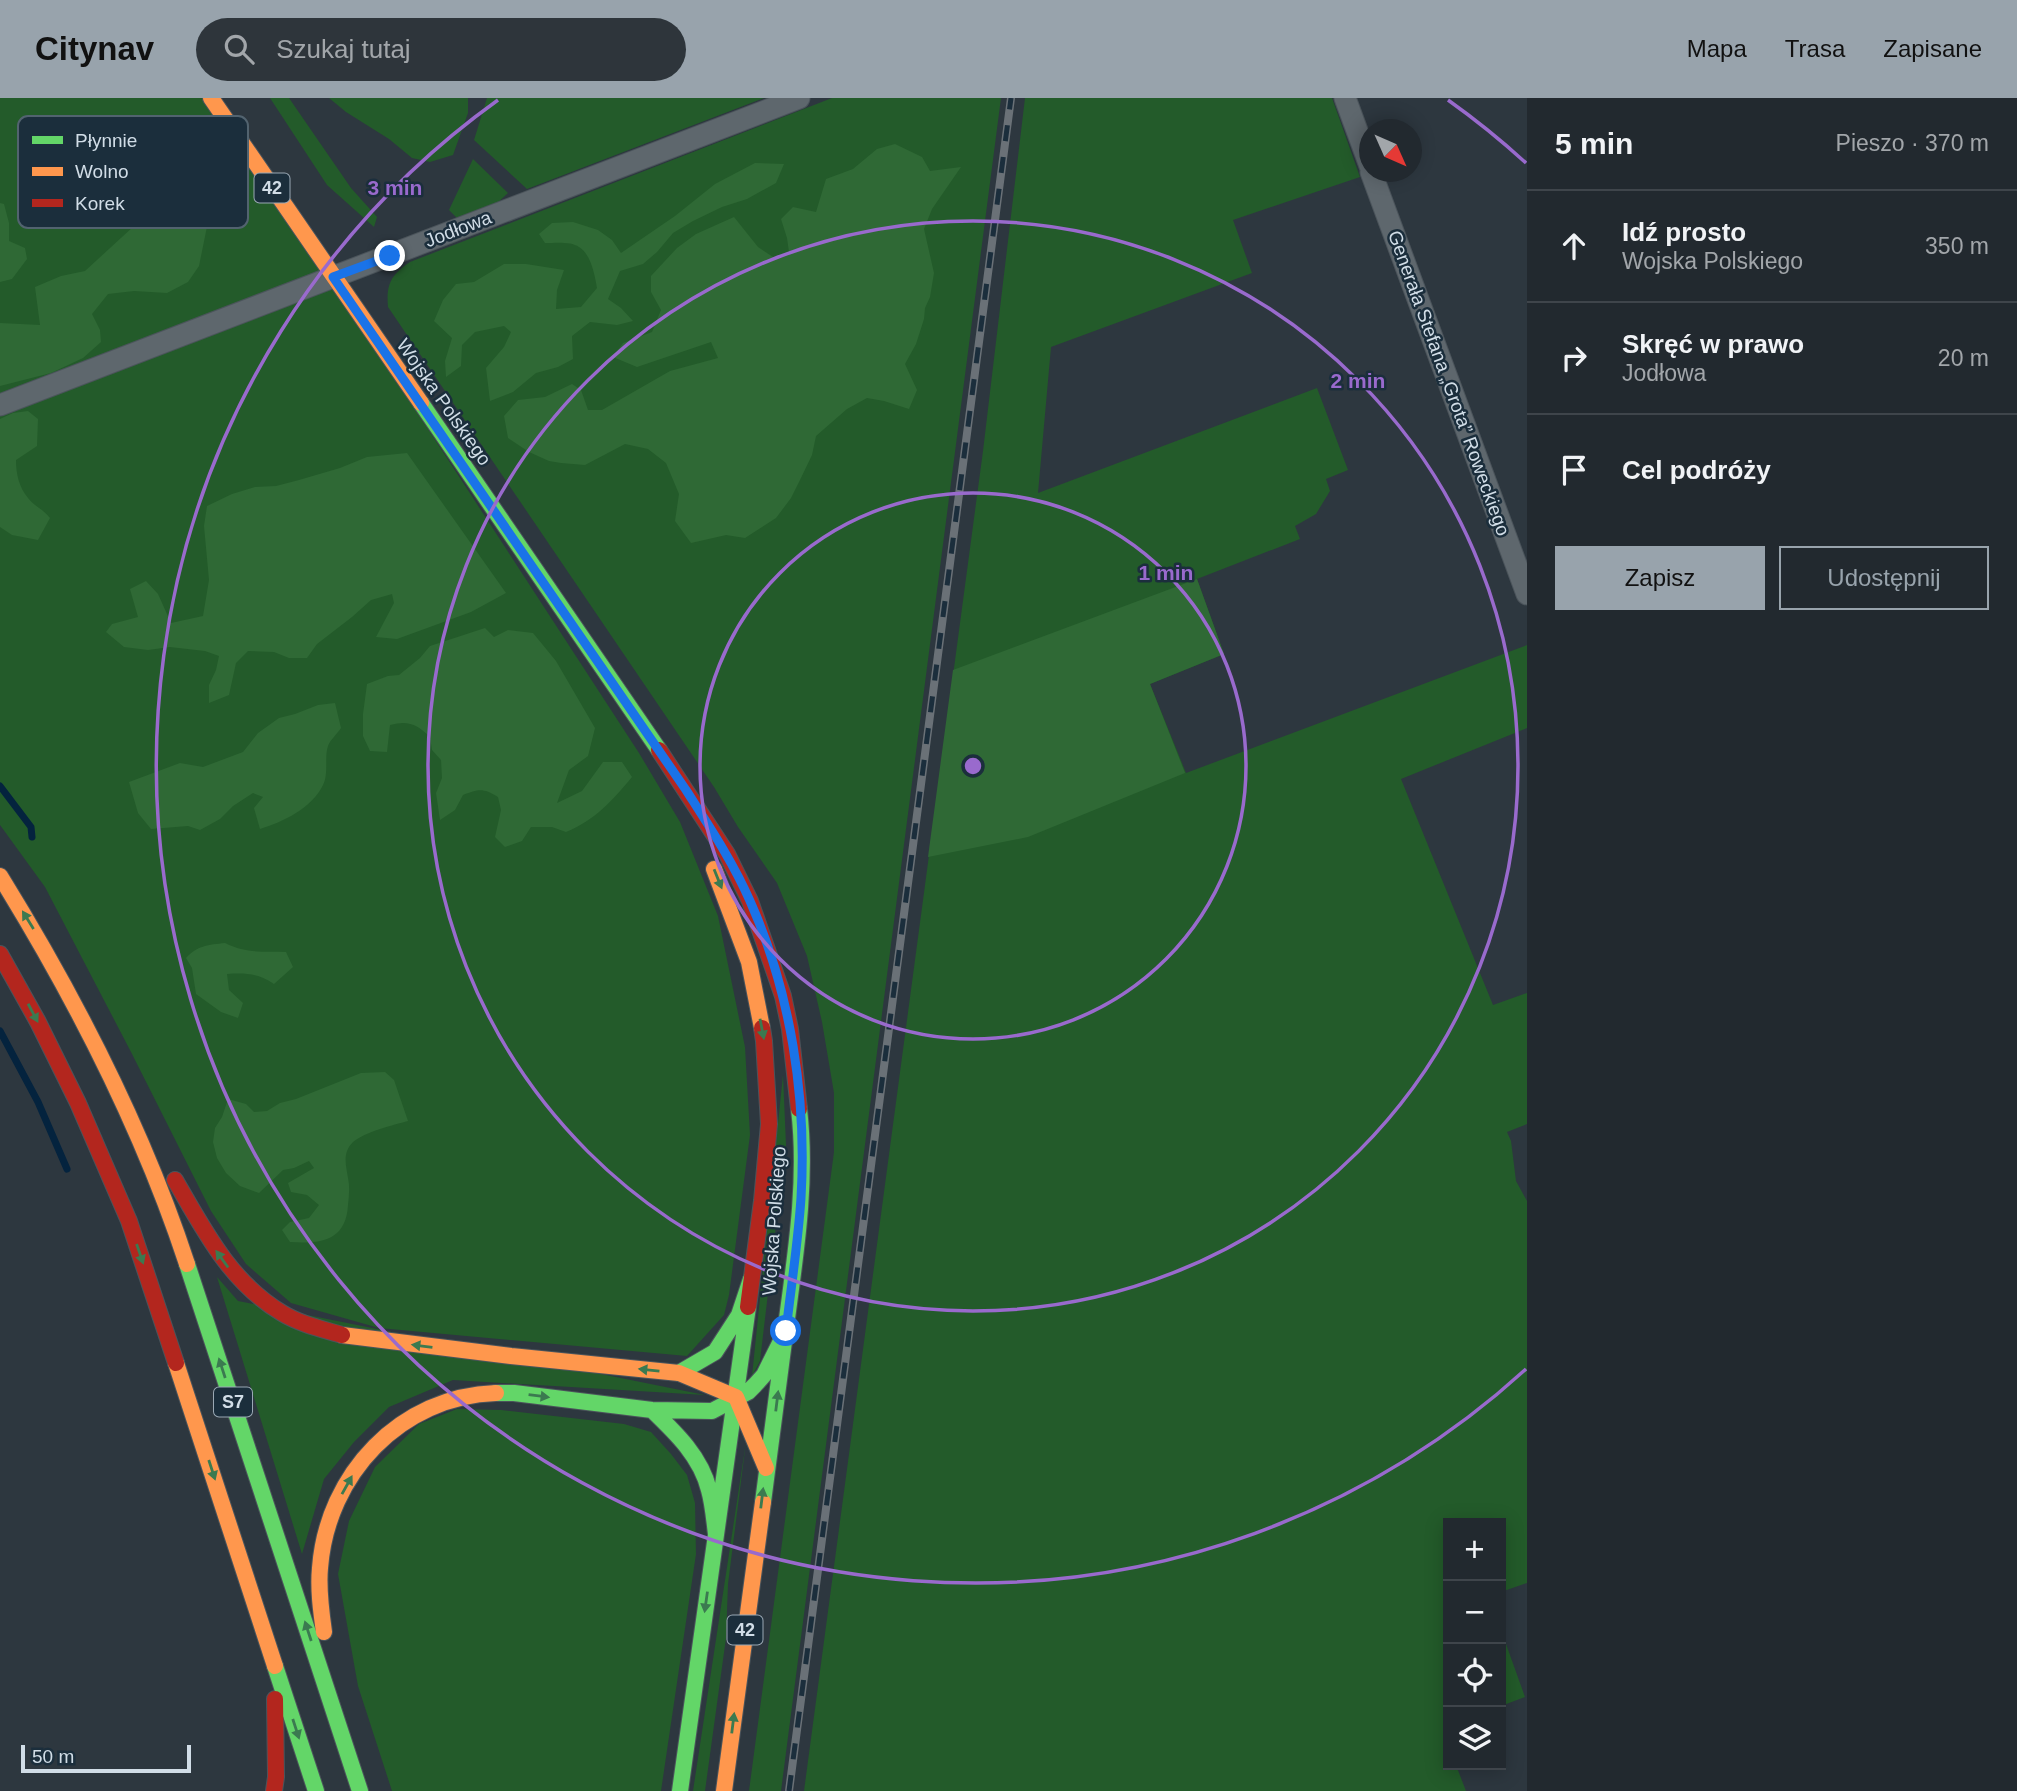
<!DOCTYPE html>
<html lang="pl">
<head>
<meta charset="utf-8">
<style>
	:root { --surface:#22292f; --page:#2e353b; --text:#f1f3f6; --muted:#a2a6aa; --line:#3f454b; --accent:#98a3ac }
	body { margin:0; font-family:Arial,sans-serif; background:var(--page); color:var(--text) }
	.controls { position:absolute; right:21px; bottom:21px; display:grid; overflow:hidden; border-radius:0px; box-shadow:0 4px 18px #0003 }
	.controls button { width:63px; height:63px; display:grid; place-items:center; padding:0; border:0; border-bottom:2px solid var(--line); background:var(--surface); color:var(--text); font:35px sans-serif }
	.compass { position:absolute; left:1359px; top:21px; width:63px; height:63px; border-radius:50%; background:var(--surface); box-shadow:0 4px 18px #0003; rotate:135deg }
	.scale { position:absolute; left:21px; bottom:18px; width:170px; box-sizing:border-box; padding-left:7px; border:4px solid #d1dde7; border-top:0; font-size:19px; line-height:24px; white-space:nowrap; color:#d1dde7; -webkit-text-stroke:5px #1b2e3c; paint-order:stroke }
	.stop { position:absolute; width:21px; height:21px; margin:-16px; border:5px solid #1a73e8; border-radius:50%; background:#fff }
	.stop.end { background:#1a73e8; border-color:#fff; box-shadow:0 2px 7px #0008 }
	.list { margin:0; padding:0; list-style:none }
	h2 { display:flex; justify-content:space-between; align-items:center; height:91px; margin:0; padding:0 28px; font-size:30px }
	h2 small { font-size:23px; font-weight:400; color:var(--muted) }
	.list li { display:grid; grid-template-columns:46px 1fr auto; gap:21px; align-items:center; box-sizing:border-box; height:112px; padding:0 28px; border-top:2px solid var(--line) }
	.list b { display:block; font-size:26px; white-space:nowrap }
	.list p { margin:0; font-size:23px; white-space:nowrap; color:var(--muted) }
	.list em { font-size:23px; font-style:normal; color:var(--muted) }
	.actions { display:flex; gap:14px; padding:21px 28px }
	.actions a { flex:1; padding:16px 0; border:2px solid var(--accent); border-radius:0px; text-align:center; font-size:24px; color:var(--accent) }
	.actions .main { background:var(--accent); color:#111 }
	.icon { flex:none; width:38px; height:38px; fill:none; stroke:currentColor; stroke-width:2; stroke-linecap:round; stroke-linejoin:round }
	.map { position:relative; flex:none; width:1527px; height:1693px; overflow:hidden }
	header { display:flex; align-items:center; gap:42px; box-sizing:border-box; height:98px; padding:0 35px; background:var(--accent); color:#111 }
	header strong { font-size:33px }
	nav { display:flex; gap:38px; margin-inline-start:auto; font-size:24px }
	.search { width:490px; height:63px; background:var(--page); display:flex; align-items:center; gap:18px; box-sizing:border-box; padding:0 24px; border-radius:38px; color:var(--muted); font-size:26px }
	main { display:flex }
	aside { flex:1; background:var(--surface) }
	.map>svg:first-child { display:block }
	.green { fill:#235b2a }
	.forest { fill:#2f6935 }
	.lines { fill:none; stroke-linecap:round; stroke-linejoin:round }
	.stream { stroke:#04233e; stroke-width:7 }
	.street-casing { stroke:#4b545b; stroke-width:23 }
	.fast-casing { stroke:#4b545b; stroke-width:18 }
	.slow-casing { stroke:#4b545b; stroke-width:18 }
	.jam-casing { stroke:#4b545b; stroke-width:18 }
	.street { stroke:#5e676d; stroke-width:21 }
	.fast { stroke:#63d668; stroke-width:16 }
	.slow { stroke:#ff974d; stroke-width:16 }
	.jam { stroke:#b3261e; stroke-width:16 }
	.rail-casing { stroke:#6a7177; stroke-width:8 }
	.rail { stroke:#1b2e3c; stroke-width:5; stroke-dasharray:16; stroke-linecap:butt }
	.oneway { fill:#3b7a50 }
	.route { stroke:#1a73e8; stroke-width:9 }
	.ring { fill:none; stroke:#996acd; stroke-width:3.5 }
	.labels { text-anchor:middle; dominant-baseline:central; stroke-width:5; stroke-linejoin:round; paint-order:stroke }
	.shield { fill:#1b2e3c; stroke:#9aa8b4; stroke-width:2 }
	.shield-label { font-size:18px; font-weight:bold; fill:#d1dde7 }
	.street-label { font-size:19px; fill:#d1dde7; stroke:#1b2e3c }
	.key { fill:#1b2e3c; stroke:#52636f; stroke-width:2 }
	.key-label { font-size:19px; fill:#d1dde7 }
	.centre { fill:#996acd; stroke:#1b2e3c; stroke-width:3.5 }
	.ring-label { font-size:21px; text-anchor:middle; font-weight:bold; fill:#996acd; stroke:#1b2e3c; stroke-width:5; stroke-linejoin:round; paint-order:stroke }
</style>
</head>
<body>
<header>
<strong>Citynav</strong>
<div class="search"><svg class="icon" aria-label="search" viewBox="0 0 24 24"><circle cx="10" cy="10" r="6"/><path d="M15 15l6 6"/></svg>Szukaj tutaj</div>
<nav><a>Mapa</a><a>Trasa</a><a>Zapisane</a></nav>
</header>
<main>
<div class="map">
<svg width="1527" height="1693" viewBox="0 0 1527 1693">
	<rect width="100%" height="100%" fill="#2d373f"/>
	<path class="green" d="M0 0H207L335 188 639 655 680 724 718 818 745 949 750 1037 729 1197 724 1217 687 1258 379 1230 291 1205 246 1166 211 1113 131 954 45 789 0 727Z
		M270 0H289L351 90 377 119 374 129 327 87Z
		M329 0H468V15L453 57 430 64 412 60 389 41 346 14Z
		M487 0H764L527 91 474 42Z
		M832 0H1001L781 1693H749L834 1054V995L822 924 807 858 777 785 738 729 714 689 388 209C386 186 391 177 410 164Z
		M1025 0H1332L1360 79 1233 122 1252 175 1051 249 1038 395 1317 290 1348 372 1326 381 1330 393 1316 416 1295 428 1300 441 1197 481 1224 556 1150 586 1186 675 1527 547V630L1401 681 1493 907 1527 895V1026L1507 1034 1511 1043 1516 1083 1527 1103V1485L1501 1494V1425H1448V1667H1456L1466 1693H804L983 353Z
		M473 61 508 95 494 108 458 121 449 112Z
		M783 977 786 1047 784 1088 777 1119 760 1263 752 1278Z
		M217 1179 238 1203 705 1297 453 1282 389 1309 354 1344 324 1381 302 1456Z
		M457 1311 501 1312 624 1326 651 1334 671 1356 687 1377 695 1405 696 1456 661 1693H392L358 1588 338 1476 349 1423 375 1369 419 1326Z
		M746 1344 728 1486 726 1540 705 1693H693Z
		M1501 1532 1525 1599 1501 1608Z"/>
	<path class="forest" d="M895 46 922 59 930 73 961 69 932 111 924 131 934 175 930 199 925 210 924 221 916 246 905 266 917 292 909 311 884 303 867 300 847 311 816 338 812 357 800 382 791 400 776 420 745 440 726 437 691 445 675 423 679 396 666 365 648 351 625 346 585 367 561 365 549 363 529 354 508 340 504 318 518 302 545 299 572 286 581 292 588 312H602L670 273 718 260 711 244 637 269 613 259 623 245 652 234 661 212 651 194V178L677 150 696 136 734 119 758 149 776 161 789 154 787 140 781 121 793 109 816 114 826 81 853 71 877 51Z
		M168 61 182 62 204 87 212 104 199 168 188 184 167 195 134 193 108 196 92 216 100 232 101 244 83 260 51 275 0 288V225L40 227 35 189 61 178 85 173 134 128 123 114 96 113 75 102 83 76 118 84 142 81Z
		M755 65 784 66 776 85 747 101 722 109 693 123 673 135 657 154 643 166 620 173 608 201 621 210 633 223 617 227 590 224 572 238 573 261 558 269 536 275 513 294 490 303 486 270 504 249 511 234 504 228 475 234 462 247 461 268 446 279 445 263 452 240 434 223 443 202 456 186 474 184 504 166H526L564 172 557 192 556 211 581 209 597 190C595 178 591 156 579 149 571 143 555 145 545 145L539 136 552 125 573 124 598 132 612 142 621 155 675 118 715 86Z
		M0 105 4 106 9 125V143L25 150 27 161 12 181 0 184Z
		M28 313 38 321 37 348 16 362C16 376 19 389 28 400 34 408 43 411 50 420L38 442 12 437 0 429V321L13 315Z
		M407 355 506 495 471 514 397 541 376 539 394 505 392 496 371 502 352 519 317 546 307 560H289L274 554 248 553 236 565 229 597 209 605V587L216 572 219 558 205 553 170 549 148 552 124 549 106 534 112 526 138 519 130 491 146 483 158 496 171 525 203 518 209 482 204 428 207 408 232 396 255 389 276 388 299 382 340 370 367 359Z
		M1197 481 1224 556 1150 586 1185 675 1028 739 928 759 953 572Z
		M485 530 494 539 508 532 533 535 556 563 595 630 588 658 569 672 557 705 582 693 603 664H622L632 679C612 703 595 722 566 734L552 729H531L522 743 505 749 495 739 501 712 498 699C483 690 479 691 463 697L455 712 440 722 436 695 442 680 441 662 432 652 430 639C417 626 408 622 390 627L387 654 370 653 363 638V616L367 586 388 578 399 577 420 560 430 548Z
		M335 605 341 630C338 635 330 642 328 648 324 659 329 675 323 687 312 710 283 724 260 731L254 710 263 699 253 695 233 708 220 721 200 732 188 728 151 731 138 715 129 684 180 665 203 669 243 654 258 635 279 620 295 616 318 607Z
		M225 845C247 856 263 853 286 854L293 869 274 886C258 875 245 875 227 876L229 892 243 905 238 920 221 914 196 896 192 870 186 860C198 847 208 847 225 845Z
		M385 974 394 982 408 1023C393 1027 365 1034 353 1044 342 1055 346 1067 348 1080 350 1089 349 1098 348 1107 346 1143 321 1146 290 1144L282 1132 290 1124 309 1120 319 1107 307 1097 291 1094 288 1085 314 1070 309 1063 294 1070 283 1072 259 1095 240 1088 226 1075 217 1060 213 1044 215 1030 222 1019 228 1001 246 1006 254 1014 267 1013 280 1005 296 1001 361 975Z"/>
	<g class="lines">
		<path class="stream" d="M0 688 31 729 32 739
			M0 933 38 1004 67 1071"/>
		<g class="street-casing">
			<path id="street" d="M1345 0 1370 68
				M1371 74 1527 496
				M0 307 799 0"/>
		</g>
		<g class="fast-casing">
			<path id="fast" d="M421 305 659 652
				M187 1166 360 1693
				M679 1275 715 1254 739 1217 751 1181
				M496 1295H514L652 1312 712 1313 748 1294 755 1287 764 1277 786 1233
				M652 1312C676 1335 701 1359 709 1392 713 1406 714 1421 716 1436
				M763 1404C771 1340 780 1277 788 1213 797 1147 807 1078 799 1011
				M275 1568 316 1693
				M680 1693 748 1209"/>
		</g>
		<g class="slow-casing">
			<path id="slow" d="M211 0 421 305
				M714 771 749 864 762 930
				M0 778C76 901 142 1029 187 1166
				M342 1237 511 1258 679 1275 736 1299 766 1370
				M176 1265 275 1568
				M324 1534C321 1513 318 1491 320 1470 327 1376 401 1298 496 1295
				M724 1693 763 1404"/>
		</g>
		<g class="jam-casing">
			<path id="jam" d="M659 652 727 756 750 803 783 898 790 931 799 1011
				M0 856 38 924 78 1005 129 1123 176 1265
				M175 1082C204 1132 230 1184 282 1215 300 1226 322 1231 342 1237
				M748 1209 762 1103 769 1026 764 943 762 930
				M274 1693 276 1679 275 1601"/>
		</g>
		<use href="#street" class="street"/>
		<use href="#fast" class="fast"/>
		<use href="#slow" class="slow"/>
		<use href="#jam" class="jam"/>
		<g class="rail-casing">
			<path id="rail" d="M789 1693 1011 0"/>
		</g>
		<use href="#rail" class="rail"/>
	</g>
	<defs><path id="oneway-solid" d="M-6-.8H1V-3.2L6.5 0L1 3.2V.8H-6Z" transform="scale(1.75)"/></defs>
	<g class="oneway">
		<use href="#oneway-solid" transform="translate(718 781) rotate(68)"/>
		<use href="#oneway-solid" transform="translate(28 822) rotate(-122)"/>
		<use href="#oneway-solid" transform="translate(33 915) rotate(62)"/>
		<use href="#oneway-solid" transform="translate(762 931) rotate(79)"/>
		<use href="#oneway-solid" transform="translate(140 1156) rotate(71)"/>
		<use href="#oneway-solid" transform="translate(222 1161) rotate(-126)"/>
		<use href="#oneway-solid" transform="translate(422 1248) rotate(-173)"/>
		<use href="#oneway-solid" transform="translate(222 1270) rotate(-108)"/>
		<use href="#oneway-solid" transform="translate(649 1272) rotate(-174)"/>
		<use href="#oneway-solid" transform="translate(539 1298) rotate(7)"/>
		<use href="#oneway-solid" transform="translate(777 1303) rotate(-83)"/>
		<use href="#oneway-solid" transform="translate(212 1372) rotate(72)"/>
		<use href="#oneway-solid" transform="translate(347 1387) rotate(-61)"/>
		<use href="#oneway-solid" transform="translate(762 1400) rotate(-83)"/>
		<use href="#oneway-solid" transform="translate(706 1504) rotate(98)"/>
		<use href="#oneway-solid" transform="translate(308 1533) rotate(-108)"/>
		<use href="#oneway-solid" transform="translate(733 1625) rotate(-83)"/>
		<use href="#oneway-solid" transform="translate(296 1631) rotate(72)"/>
	</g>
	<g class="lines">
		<path class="route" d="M390 158 333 179 686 692C709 728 733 764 750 803 791 895 807 1000 801 1100 798 1145 791 1189 786 1233"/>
	</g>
	<g class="ring">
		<circle cx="973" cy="668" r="273"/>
		<circle cx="973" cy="668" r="545"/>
		<path d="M1526 1271A818 818 0 1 1 498 2M1448 2A818 818 0 0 1 1526 65"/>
	</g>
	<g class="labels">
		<g class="shield">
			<rect x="254.5" y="75.5" width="35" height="29" rx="5"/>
			<rect x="214" y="1289.5" width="38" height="29" rx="5"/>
			<rect x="727.5" y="1517.5" width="35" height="29" rx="5"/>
		</g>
		<g class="shield-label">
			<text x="272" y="90">42</text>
			<text x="233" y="1304">S7</text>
			<text x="745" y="1532">42</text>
		</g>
		<g class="street-label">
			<text transform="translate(458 131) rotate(-21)">Jodłowa</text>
			<text transform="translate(1449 285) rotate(70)">Generała Stefana „Grota” Roweckiego</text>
			<text transform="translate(444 304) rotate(55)">Wojska Polskiego</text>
			<text transform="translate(774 1123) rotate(-86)">Wojska Polskiego</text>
		</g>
	</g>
	<rect x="18" y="18" width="230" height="112" rx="10" class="key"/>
	<rect x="32" y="38" width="31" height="8" fill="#63d668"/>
	<rect x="32" y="69" width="31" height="9" fill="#ff974d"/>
	<rect x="32" y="101" width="31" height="8" fill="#b3261e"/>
	<g class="key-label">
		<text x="75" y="49">Płynnie</text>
		<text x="75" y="80">Wolno</text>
		<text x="75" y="112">Korek</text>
	</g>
	<circle cx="973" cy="668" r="10" class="centre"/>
	<g class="ring-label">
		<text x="395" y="97">3 min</text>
		<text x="1358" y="290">2 min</text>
		<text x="1166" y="482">1 min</text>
	</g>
</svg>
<div class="controls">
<button>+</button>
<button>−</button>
<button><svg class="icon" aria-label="locate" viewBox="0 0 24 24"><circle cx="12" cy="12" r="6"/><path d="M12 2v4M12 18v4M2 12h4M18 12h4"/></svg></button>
<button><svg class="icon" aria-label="layers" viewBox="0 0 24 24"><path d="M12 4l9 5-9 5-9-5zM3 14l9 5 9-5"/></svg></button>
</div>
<svg class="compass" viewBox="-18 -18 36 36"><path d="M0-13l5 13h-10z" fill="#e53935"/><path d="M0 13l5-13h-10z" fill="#a2a6aa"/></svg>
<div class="scale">50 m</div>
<div class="stop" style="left:786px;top:1233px"></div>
<div class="stop end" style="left:390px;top:158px"></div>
</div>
<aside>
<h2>5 min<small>Pieszo · 370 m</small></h2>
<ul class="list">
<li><svg class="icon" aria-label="ahead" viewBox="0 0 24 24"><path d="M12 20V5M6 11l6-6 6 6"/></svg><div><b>Idź prosto</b><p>Wojska Polskiego</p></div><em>350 m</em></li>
<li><svg class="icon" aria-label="right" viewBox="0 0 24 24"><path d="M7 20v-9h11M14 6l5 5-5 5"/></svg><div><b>Skręć w prawo</b><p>Jodłowa</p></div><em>20 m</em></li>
<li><svg class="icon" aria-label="arrive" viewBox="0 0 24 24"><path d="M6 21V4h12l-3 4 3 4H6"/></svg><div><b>Cel podróży</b></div></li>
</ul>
<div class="actions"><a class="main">Zapisz</a><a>Udostępnij</a></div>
</aside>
</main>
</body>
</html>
